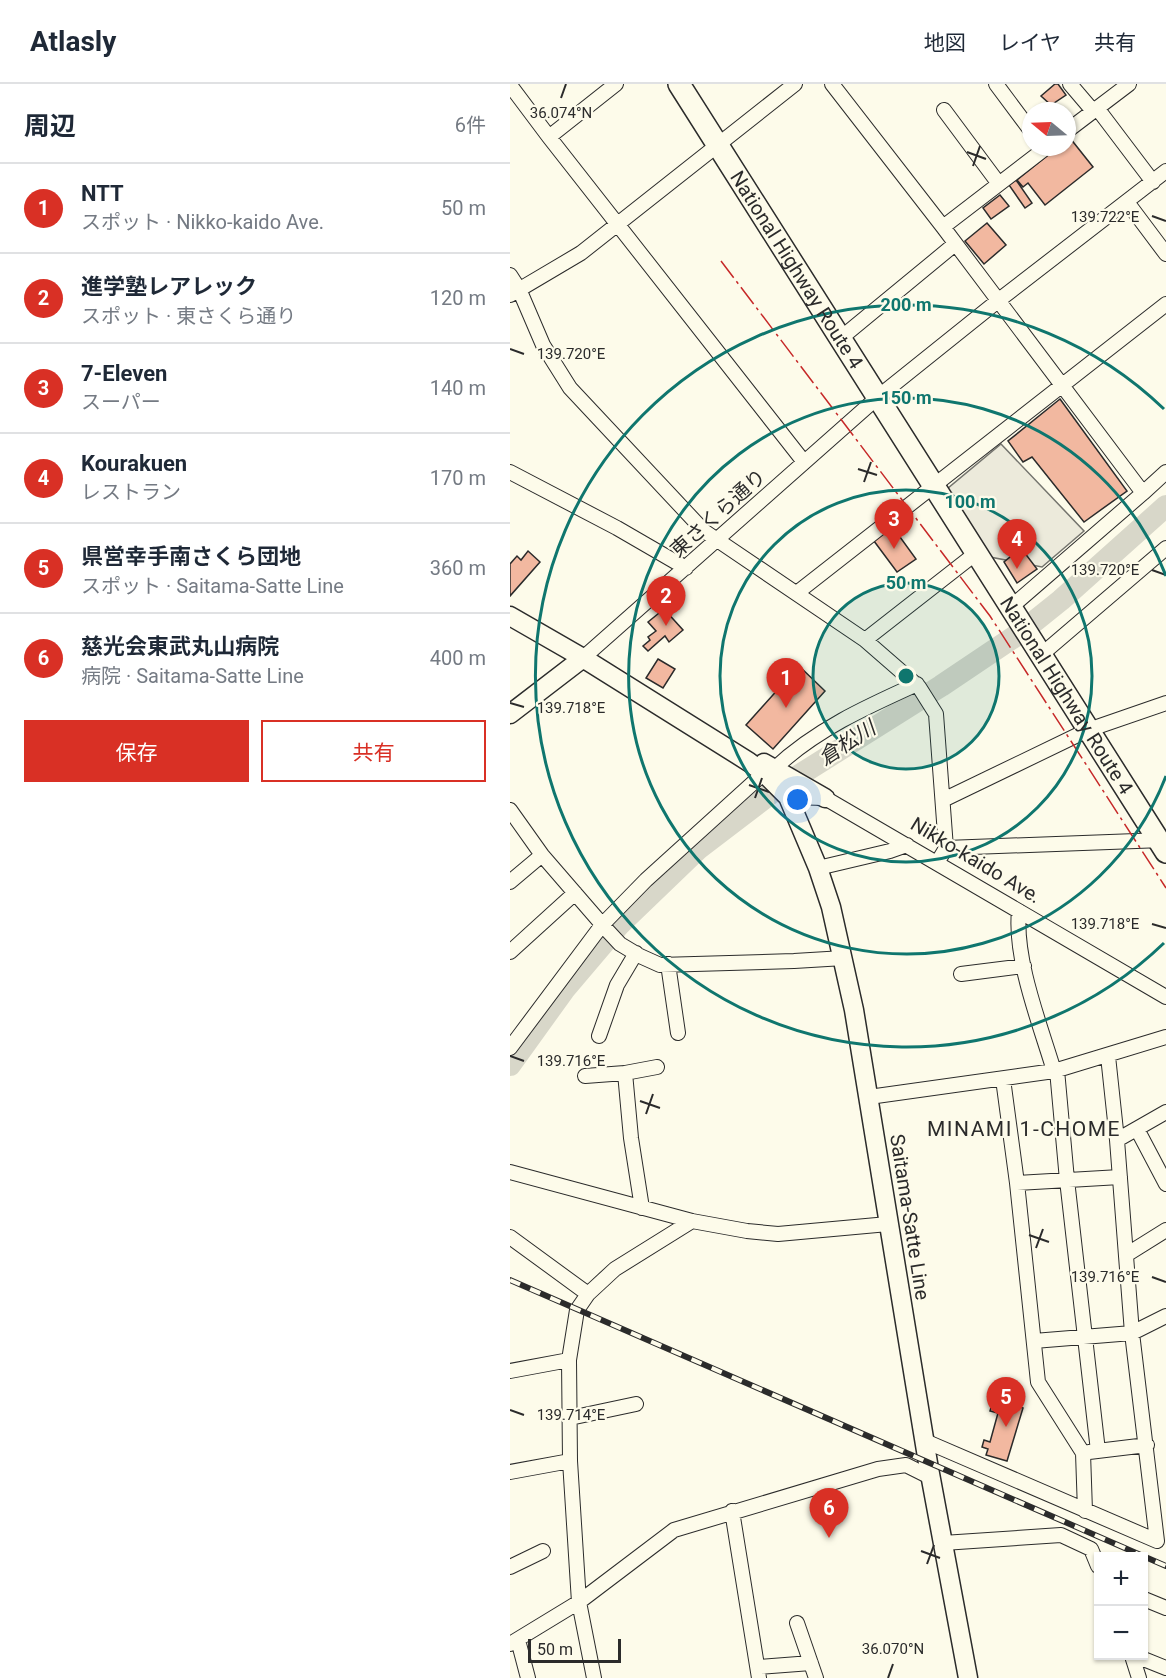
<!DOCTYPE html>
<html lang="ja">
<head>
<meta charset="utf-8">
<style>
	:root { --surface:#fff; --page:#f6f6f7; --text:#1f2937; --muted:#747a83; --line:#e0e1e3; --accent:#d93025 }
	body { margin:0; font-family:Roboto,"Noto Sans JP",sans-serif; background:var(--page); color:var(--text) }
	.controls { position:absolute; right:18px; bottom:18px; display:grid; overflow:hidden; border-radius:0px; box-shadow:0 2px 4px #0004 }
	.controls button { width:54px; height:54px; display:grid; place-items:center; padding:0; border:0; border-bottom:2px solid var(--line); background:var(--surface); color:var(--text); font:30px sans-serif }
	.compass { position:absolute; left:512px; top:18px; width:54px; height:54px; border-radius:50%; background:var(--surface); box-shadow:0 2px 4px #0004; rotate:289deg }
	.scale { position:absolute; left:18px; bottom:15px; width:93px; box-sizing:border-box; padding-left:6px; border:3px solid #2b2b2b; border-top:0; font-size:16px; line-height:21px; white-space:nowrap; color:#2b2b2b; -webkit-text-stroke:4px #fdfbea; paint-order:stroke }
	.you { position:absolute; left:288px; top:716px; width:21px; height:21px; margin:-15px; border:4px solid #fff; border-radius:50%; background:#1a73e8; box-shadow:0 0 0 9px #1a73e833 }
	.badge { display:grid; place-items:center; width:39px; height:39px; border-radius:50%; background:var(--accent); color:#fff; font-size:20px; font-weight:700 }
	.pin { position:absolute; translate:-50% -50px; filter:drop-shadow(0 2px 3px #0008) }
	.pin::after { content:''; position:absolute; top:32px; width:21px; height:18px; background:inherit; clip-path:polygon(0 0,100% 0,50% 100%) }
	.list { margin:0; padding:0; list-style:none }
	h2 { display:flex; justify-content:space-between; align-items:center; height:78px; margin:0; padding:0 24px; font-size:26px }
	h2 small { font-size:20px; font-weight:400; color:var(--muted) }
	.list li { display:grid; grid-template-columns:39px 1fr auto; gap:18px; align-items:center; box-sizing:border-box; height:90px; padding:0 24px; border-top:2px solid var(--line) }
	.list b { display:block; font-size:22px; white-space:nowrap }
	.list p { margin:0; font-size:20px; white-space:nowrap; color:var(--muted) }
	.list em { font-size:20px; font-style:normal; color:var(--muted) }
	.actions { display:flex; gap:12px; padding:18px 24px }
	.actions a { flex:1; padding:14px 0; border:2px solid var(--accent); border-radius:0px; text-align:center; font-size:21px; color:var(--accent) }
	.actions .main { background:var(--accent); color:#fff }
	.map { position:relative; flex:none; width:656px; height:1594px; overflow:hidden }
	header { display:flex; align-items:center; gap:36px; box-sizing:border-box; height:84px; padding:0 30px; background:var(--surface); border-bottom:2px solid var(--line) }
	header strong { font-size:28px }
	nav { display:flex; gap:33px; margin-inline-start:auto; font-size:21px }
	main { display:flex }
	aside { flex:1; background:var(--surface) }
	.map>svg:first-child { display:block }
	.parking { fill:#eceadb; stroke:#74746e; stroke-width:1.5 }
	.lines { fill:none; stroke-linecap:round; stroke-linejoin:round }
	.river { stroke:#d8d7c9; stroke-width:22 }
	.building { fill:#f2b8a0; stroke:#2b2b2b; stroke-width:1.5 }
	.minor-casing { stroke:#2b2b2b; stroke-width:16 }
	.major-casing { stroke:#2b2b2b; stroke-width:21 }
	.highway-casing { stroke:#2b2b2b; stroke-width:24 }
	.minor { stroke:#fdfbea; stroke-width:14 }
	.major { stroke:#fdfbea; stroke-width:18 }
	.highway { stroke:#fdfbea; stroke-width:21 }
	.rail-casing { stroke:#2b2b2b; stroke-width:6 }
	.rail { stroke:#fdfbea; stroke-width:4; stroke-dasharray:11; stroke-linecap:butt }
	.power { stroke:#c62828; stroke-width:1.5; stroke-dasharray:21 4.5 3 4.5; stroke-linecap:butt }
	.ticks { fill:none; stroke:#2b2b2b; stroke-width:2 }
	.ring { fill:none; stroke:#0f766e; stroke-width:3 }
	.labels { text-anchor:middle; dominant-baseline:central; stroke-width:4.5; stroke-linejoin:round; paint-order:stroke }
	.street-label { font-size:20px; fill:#2b2b2b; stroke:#fdfbea }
	.water-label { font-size:21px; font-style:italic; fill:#2b2b2b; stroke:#fdfbea }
	.neighbourhood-label { font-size:21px; letter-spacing:1.5px; fill:#2b2b2b; stroke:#fdfbea }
	.ticks-label { font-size:15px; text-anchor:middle; fill:#2b2b2b; stroke:#fdfbea; stroke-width:4.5; stroke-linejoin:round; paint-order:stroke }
	.centre { fill:#0f766e; stroke:#fdfbea; stroke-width:3 }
	.ring-label { font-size:18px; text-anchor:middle; font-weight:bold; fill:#0f766e; stroke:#fdfbea; stroke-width:4.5; stroke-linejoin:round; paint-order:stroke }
</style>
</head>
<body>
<header>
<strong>Atlasly</strong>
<nav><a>地図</a><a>レイヤ</a><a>共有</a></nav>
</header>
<main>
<aside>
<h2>周辺<small>6件</small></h2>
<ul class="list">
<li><span class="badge">1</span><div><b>NTT</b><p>スポット · Nikko-kaido Ave.</p></div><em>50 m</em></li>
<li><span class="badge">2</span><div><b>進学塾レアレック</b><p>スポット · 東さくら通り</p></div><em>120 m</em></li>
<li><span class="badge">3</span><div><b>7-Eleven</b><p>スーパー</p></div><em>140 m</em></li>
<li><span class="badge">4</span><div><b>Kourakuen</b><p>レストラン</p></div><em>170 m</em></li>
<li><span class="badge">5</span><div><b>県営幸手南さくら団地</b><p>スポット · Saitama-Satte Line</p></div><em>360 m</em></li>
<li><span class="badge">6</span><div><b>慈光会東武丸山病院</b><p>病院 · Saitama-Satte Line</p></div><em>400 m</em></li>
</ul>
<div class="actions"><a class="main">保存</a><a>共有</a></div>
</aside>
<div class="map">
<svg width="656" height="1594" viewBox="0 0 656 1594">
	<rect width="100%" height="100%" fill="#fdfbea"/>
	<path class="parking" d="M491 360 574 447 532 483 480 473 437 405Z"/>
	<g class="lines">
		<path class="river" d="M0 981 54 906 110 840 188 765 264 707 431 602 510 549 551 516 656 422"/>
	</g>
	<path class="building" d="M545 0H548L556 11 541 21 531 12Z
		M560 54 583 83 535 121 518 99 513 103 507 96 548 63H557V56Z
		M506 96 522 119 515 124 499 101Z
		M490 111 499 122 481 135 473 124Z
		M477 139 496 161 474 180 455 157Z
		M550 315 617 407 574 438 522 373 513 378 498 357Z
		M382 442 406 475 387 488 364 457Z
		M511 464 527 485 507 499 494 478Z
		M18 467 30 478 0 512V480L7 472 11 476Z
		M154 525 173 546 159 558 155 552 138 567 133 562 140 556 138 553 146 547 138 538Z
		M148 575 165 585 153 604 136 594Z
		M289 582 315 607 263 665 236 641Z
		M483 1317 491 1320 492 1317 513 1324 497 1377 476 1371 478 1365 472 1363 474 1356 480 1358 488 1329 480 1327Z"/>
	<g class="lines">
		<g class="minor-casing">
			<path id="minor" d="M322 0 433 143 633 409 500 524
				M486 0 521 47
				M560 0 583 27
				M0 1 39 53 294 378
				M587 24 643 98
				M434 26 489 100
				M557 47 619 0
				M39 53 106 0
				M617 118 656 170
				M433 143 537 63
				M0 191 9 205 33 261 60 304 194 447 355 556 409 603 426 630 436 764 427 779
				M0 211 71 169 285 0
				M331 254 445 160
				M0 388 107 444 176 484
				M633 409 656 388
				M288 508 656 220
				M355 556 465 470
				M531 571 656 464
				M73 574 368 313 489 216 656 87
				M264 685C305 646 356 623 407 600
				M278 713 315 714 656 913
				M433 716 578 646 656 619
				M0 726 32 771 96 845 110 860 130 872 150 881 284 877 334 874
				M436 764 653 756
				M308 784 380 767 397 761
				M0 798 32 771
				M509 827C504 875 530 940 544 987
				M0 868 65 809
				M158 880 168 949
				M451 890 514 882
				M89 952 107 901 126 869
				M0 964 92 841 136 796 254 689
				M547 986 557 1096 588 1367
				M115 989 147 983
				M75 992 115 989 121 1054 132 1124
				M493 995 507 1099 528 1298 573 1369 575 1427
				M359 1013 544 987 656 953
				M627 1045 656 1100
				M607 1056 656 1028
				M0 1088 182 1137 237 1147 268 1150 378 1140
				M507 1099 610 1093
				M0 1153 78 1210
				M616 1171 656 1146
				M524 1257 622 1249 656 1232
				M0 1287 59 1276
				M60 1334 126 1320
				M415 1357 647 1457 622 1249 607 1056 598 972
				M579 1368 637 1361
				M0 1388 60 1377
				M222 1427 249 1594
				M433 1459 551 1451 581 1465 588 1482
				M0 1483 33 1467
				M634 1515 656 1524
				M287 1539 306 1594
				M8 1556 18 1594
				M0 1560 69 1518 164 1446 368 1385 396 1381 420 1393
				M622 1572 629 1594
				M626 1572 656 1584
				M248 1583 301 1579
				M84 1594 69 1518 60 1377 59 1276 67 1226 78 1210 105 1185 182 1137"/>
		</g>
		<g class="major-casing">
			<path id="major" d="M0 532 73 574 239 678 254 689 278 713 308 784 321 823 344 926 418 1379 458 1594
				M0 630 73 574
				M254 679 315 714"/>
		</g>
		<g class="highway-casing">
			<g id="highway">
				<path id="s1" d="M169 0 656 768"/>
			</g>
		</g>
		<use href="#minor" class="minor"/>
		<use href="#major" class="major"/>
		<use href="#highway" class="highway"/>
		<g class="rail-casing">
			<path id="rail" d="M0 1196 656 1482"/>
		</g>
		<use href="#rail" class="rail"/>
		<path class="power" d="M211 177 480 532 656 804"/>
	</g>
	<path class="ticks" d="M51 14 56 0M457 68 476 75M463 82 470 62M642 132 656 137M0 265 14 270M348 385 367 391M354 398 361 378M642 486 656 491M0 619 14 623M239 701 259 708M245 714 252 694M642 840 656 844M0 972 14 977M130 1017 150 1024M136 1030 143 1010M519 1151 539 1158M526 1164 533 1145M642 1193 656 1198M0 1326 14 1331M411 1467 430 1474M417 1480 424 1461M378 1594 383 1580"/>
	<circle cx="396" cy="592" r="93" fill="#0f766e" fill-opacity=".12"/>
	<g class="ring">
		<circle cx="396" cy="592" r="93"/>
		<circle cx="396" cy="592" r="186"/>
		<path d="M656 692A278 278 0 1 1 656 492"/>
		<path d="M654 859A371 371 0 1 1 654 325"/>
	</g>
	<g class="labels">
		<g class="street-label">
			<text stroke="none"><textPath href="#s1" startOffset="220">National Highway Route 4</textPath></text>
			<text transform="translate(208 429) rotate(-42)">東さくら通り</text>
			<text stroke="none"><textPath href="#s1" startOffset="724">National Highway Route 4</textPath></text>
			<text transform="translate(466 776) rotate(31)">Nikko-kaido Ave.</text>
			<text transform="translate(400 1133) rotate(81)">Saitama-Satte Line</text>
		</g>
		<g class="water-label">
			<text transform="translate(337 659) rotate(-33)">倉松川</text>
		</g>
		<g class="neighbourhood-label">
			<text x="514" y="1045">MINAMI 1-CHOME</text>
		</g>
	</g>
	<g class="ticks-label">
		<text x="51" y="34">36.074°N</text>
		<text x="595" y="138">139.722°E</text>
		<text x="61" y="275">139.720°E</text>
		<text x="595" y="491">139.720°E</text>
		<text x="61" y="629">139.718°E</text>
		<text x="595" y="845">139.718°E</text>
		<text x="61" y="982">139.716°E</text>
		<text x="595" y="1198">139.716°E</text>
		<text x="61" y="1336">139.714°E</text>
		<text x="383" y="1570">36.070°N</text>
	</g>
	<circle cx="396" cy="592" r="9" class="centre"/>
	<g class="ring-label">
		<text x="396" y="227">200 m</text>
		<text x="396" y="320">150 m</text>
		<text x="460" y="424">100 m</text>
		<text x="396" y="505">50 m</text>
	</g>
</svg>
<div class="controls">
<button>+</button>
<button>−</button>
</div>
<svg class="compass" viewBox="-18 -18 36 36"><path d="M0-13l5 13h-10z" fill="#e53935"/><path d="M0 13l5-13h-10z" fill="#747a83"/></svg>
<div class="scale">50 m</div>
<div class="you"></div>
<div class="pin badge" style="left:276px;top:624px">1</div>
<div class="pin badge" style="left:156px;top:542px">2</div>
<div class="pin badge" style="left:384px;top:465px">3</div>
<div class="pin badge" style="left:507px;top:485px">4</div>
<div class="pin badge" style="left:496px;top:1343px">5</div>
<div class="pin badge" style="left:319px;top:1454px">6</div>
</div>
</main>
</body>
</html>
